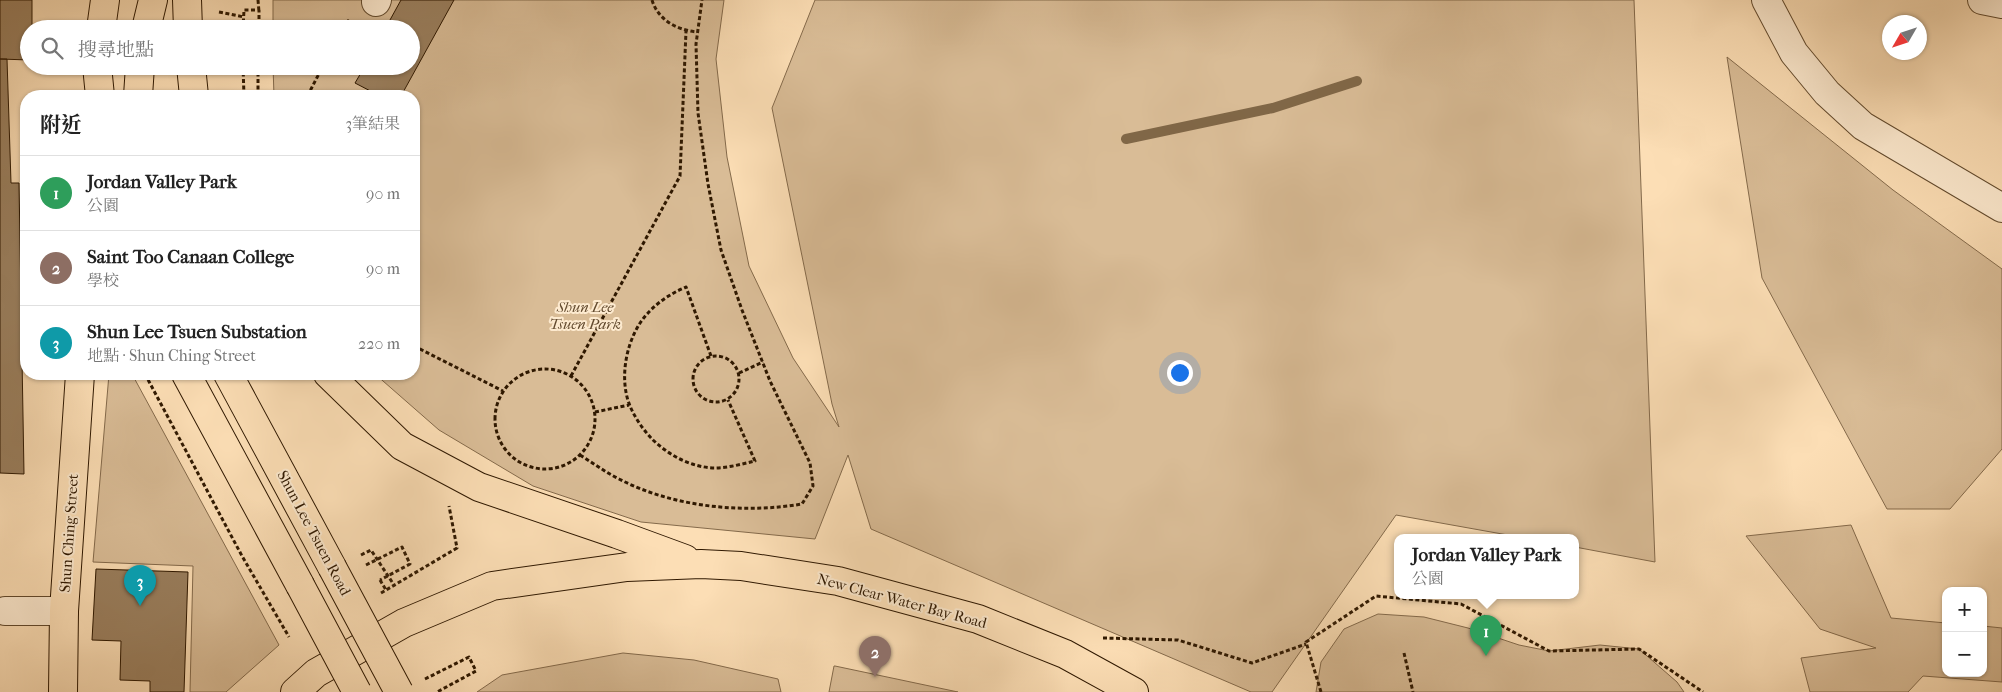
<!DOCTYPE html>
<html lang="zh-TW">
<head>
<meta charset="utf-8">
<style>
	:root { --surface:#fff; --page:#f2f2f2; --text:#222; --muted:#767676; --line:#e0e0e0; --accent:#8f2418 }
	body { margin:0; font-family:"IM FELL French Canon","Noto Serif TC",serif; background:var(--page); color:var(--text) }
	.controls { position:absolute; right:15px; bottom:15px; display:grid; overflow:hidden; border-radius:10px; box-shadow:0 1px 4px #0004 }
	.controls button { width:45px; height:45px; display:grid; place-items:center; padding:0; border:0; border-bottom:1px solid var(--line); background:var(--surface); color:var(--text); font:25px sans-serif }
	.compass { position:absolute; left:1882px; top:15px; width:45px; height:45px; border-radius:50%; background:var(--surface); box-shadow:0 1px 4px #0004; rotate:231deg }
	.you { position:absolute; left:1179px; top:372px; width:18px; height:18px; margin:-12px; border:4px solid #fff; border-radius:50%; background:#1a73e8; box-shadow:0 0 0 8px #1a73e833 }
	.badge { display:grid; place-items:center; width:32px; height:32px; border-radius:50%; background:var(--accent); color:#fff; font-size:16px; font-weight:700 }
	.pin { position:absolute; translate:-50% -41px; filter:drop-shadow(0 1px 2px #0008) }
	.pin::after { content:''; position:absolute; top:26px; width:18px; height:15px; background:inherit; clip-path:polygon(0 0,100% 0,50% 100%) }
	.popup { position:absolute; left:1394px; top:534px; width:185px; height:65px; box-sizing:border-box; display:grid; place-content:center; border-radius:10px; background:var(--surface); filter:drop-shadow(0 1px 4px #0005); font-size:16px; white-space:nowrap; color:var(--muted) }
	.popup b { font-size:19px; color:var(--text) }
	.popup::after { content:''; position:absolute; left:50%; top:100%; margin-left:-10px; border:10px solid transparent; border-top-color:var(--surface) }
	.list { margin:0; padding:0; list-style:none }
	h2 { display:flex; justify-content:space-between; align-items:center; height:65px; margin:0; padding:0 20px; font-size:21px }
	h2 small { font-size:16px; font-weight:400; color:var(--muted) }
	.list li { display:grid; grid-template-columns:32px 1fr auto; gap:15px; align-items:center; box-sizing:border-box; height:75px; padding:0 20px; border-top:1px solid var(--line) }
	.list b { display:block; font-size:19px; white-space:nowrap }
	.list p { margin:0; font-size:16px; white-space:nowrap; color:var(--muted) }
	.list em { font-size:16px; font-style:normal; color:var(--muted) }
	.icon { flex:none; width:28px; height:28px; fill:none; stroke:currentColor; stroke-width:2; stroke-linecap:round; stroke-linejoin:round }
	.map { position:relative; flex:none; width:2002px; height:692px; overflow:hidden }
	.search { position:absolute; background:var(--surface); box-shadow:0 1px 4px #0004; left:20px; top:20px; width:400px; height:55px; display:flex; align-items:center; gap:12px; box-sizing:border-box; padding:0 18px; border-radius:28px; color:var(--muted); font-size:19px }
	.panel { position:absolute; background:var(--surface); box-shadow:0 1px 4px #0004; left:20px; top:90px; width:400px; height:290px; border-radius:20px }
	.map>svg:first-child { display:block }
	.green { fill:#d9bc96; stroke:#846a4b }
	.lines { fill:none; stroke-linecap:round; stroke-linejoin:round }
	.stream { stroke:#806747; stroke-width:10 }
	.building { fill:#9a7f5e; stroke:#2f1800 }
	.minor-casing { stroke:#624a2d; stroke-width:30 }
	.major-casing { stroke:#2f1800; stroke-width:30 }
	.path { stroke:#2f1800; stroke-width:3; stroke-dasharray:4 2.5; stroke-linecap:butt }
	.minor { stroke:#fdeacf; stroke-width:28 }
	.major { stroke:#fcdeb5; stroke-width:28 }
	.major-bridge-casing { stroke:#2f1800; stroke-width:30; stroke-linecap:butt }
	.path-bridge { stroke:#2f1800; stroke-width:3; stroke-dasharray:4 2.5; stroke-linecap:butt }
	.major-bridge { stroke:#fcdeb5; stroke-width:28 }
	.labels { text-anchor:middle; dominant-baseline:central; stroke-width:4; stroke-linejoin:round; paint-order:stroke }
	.park-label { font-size:15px; font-style:italic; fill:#62492d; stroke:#fdeacf }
	.street-label { font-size:15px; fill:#2f1800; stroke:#fdeacf }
</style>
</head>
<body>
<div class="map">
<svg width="2002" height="692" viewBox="0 0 2002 692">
	<rect width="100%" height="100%" fill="#fcdeb5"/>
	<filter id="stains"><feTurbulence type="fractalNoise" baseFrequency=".004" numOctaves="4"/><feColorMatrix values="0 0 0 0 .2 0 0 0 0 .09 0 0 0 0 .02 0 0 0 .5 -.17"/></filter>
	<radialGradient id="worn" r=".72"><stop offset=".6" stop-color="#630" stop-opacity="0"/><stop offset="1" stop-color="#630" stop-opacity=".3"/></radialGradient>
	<path class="green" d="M273 0H724L716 59 727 157 749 266 793 358 839 427 832 404 772 108 815 0H1634L1655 562 1575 547V537H1519L1396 515 1272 692H1251L871 529 848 455 815 539 641 522 533 486 439 430 375 374H414V96H274L273 66H411V29H273Z
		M1727 57 1893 190 2002 269V449L1950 509H1887L1762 278Z
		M109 374H132L279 645 226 692H190L193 566 93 562Z
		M1851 525 1891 618 1946 623V673H1983V626L2002 628V682L1923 676 1908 692H1810L1801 658 1876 648 1820 629 1746 536Z
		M1378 614 1424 617 1468 628 1519 645 1549 651 1600 645 1639 649 1677 682 1684 692H1316L1321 662 1344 629Z
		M623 653 694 660 778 679 781 692H477L502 675Z
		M834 666H835L958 692H829Z"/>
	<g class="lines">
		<path class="stream" d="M1126 139 1273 108 1357 81"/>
	</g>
	<path class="building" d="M0 0H32V29H29V60L0 59Z
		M401 0H454L401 96H380L355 83 365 66H411V29H385Z
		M0 59H7L11 183H19L24 474 0 473Z
		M96 569 188 572 184 692H150V681L120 680 121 641 92 640Z"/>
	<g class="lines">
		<g class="minor-casing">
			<path id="minor" d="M1766 0 1794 53 1827 93 1863 126 2002 208
				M1982 0 2002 4
				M376 2 377 0
				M5 611H64"/>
		</g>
		<g class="major-casing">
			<path id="major" d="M187 0 188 29
				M101 29 105 0
				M146 29 153 0
				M97 66 100 96
				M191 66 194 96
				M138 96 140 66
				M186 374 300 585
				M228 374 332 567
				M328 374 402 446 479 487 617 534 685 559
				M63 692 64 611 80 374
				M295 692 316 673 404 623 492 586 627 567 701 564 741 566 838 581 978 619 1065 654 1134 692"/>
		</g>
		<path class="path" d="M258 0 259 12
			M652 0C658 20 677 30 697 32
			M219 12 244 17
			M243 29 244 10H259V29
			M344 29 350 18
			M243 66 244 96
			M258 96V66
			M321 96 310 91 323 66
			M414 346 503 391
			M693 379a23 23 0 1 1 46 0a23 23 0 1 1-46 0Z
			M711 356 686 287C672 293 659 301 648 313 627 335 618 377 630 406 635 418 644 431 653 440 670 456 691 467 714 468 728 468 742 464 755 461L728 400
			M495 419a50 50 0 1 1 100 0a50 50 0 1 1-100 0Z
			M739 373 763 362
			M145 374 242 556 289 637
			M571 376 680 176 686 31
			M595 412 629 405
			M580 455C593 463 605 472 619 479 673 507 742 514 802 504L813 486 810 463 770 381 742 310 721 250 708 184 698 113 696 44 702 0
			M361 555 371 550 394 585
			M380 580 386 590
			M381 593 457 548 449 506
			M1103 638 1178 640 1252 663 1306 644
			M1404 653 1413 692
			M425 679 469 657 476 671 437 692
			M1321 692 1306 642 1376 596 1461 604 1549 651 1639 649 1703 692"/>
		<use href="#minor" class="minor"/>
		<use href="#major" class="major"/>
		<g class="major-bridge-casing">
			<path id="major-bridge" d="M332 567 399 692
				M300 585 357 692"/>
		</g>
		<path class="path-bridge" d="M366 565 402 547 410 564 380 580"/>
		<use href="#major-bridge" class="major-bridge"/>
	</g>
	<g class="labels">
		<g class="park-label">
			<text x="585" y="307">Shun Lee<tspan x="585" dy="17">Tsuen Park</tspan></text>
		</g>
		<g class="street-label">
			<text transform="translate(69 533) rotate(-86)">Shun Ching Street</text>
			<text transform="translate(314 533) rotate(62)">Shun Lee Tsuen Road</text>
			<text transform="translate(902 601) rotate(15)">New Clear Water Bay Road</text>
		</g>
	</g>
	<rect width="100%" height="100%" filter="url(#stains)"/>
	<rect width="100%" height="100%" fill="url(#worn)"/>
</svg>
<div class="controls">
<button>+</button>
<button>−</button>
</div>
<svg class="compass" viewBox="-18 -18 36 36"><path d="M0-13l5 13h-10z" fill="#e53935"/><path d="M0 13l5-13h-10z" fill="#767676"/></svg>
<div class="you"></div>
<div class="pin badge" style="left:1486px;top:656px;background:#2e9e5b">1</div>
<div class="popup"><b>Jordan Valley Park</b>公園</div>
<div class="pin badge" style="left:875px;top:677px;background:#8d6e63">2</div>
<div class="pin badge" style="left:140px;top:606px;background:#0f9aa8">3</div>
<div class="search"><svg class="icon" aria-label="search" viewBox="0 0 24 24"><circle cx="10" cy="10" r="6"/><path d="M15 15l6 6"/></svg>搜尋地點</div>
<section class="panel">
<h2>附近<small>3筆結果</small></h2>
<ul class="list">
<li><span class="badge" style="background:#2e9e5b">1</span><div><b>Jordan Valley Park</b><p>公園</p></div><em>90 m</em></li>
<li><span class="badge" style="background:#8d6e63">2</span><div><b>Saint Too Canaan College</b><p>學校</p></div><em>90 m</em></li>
<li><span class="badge" style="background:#0f9aa8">3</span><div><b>Shun Lee Tsuen Substation</b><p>地點 · Shun Ching Street</p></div><em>220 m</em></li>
</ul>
</section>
</div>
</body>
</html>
